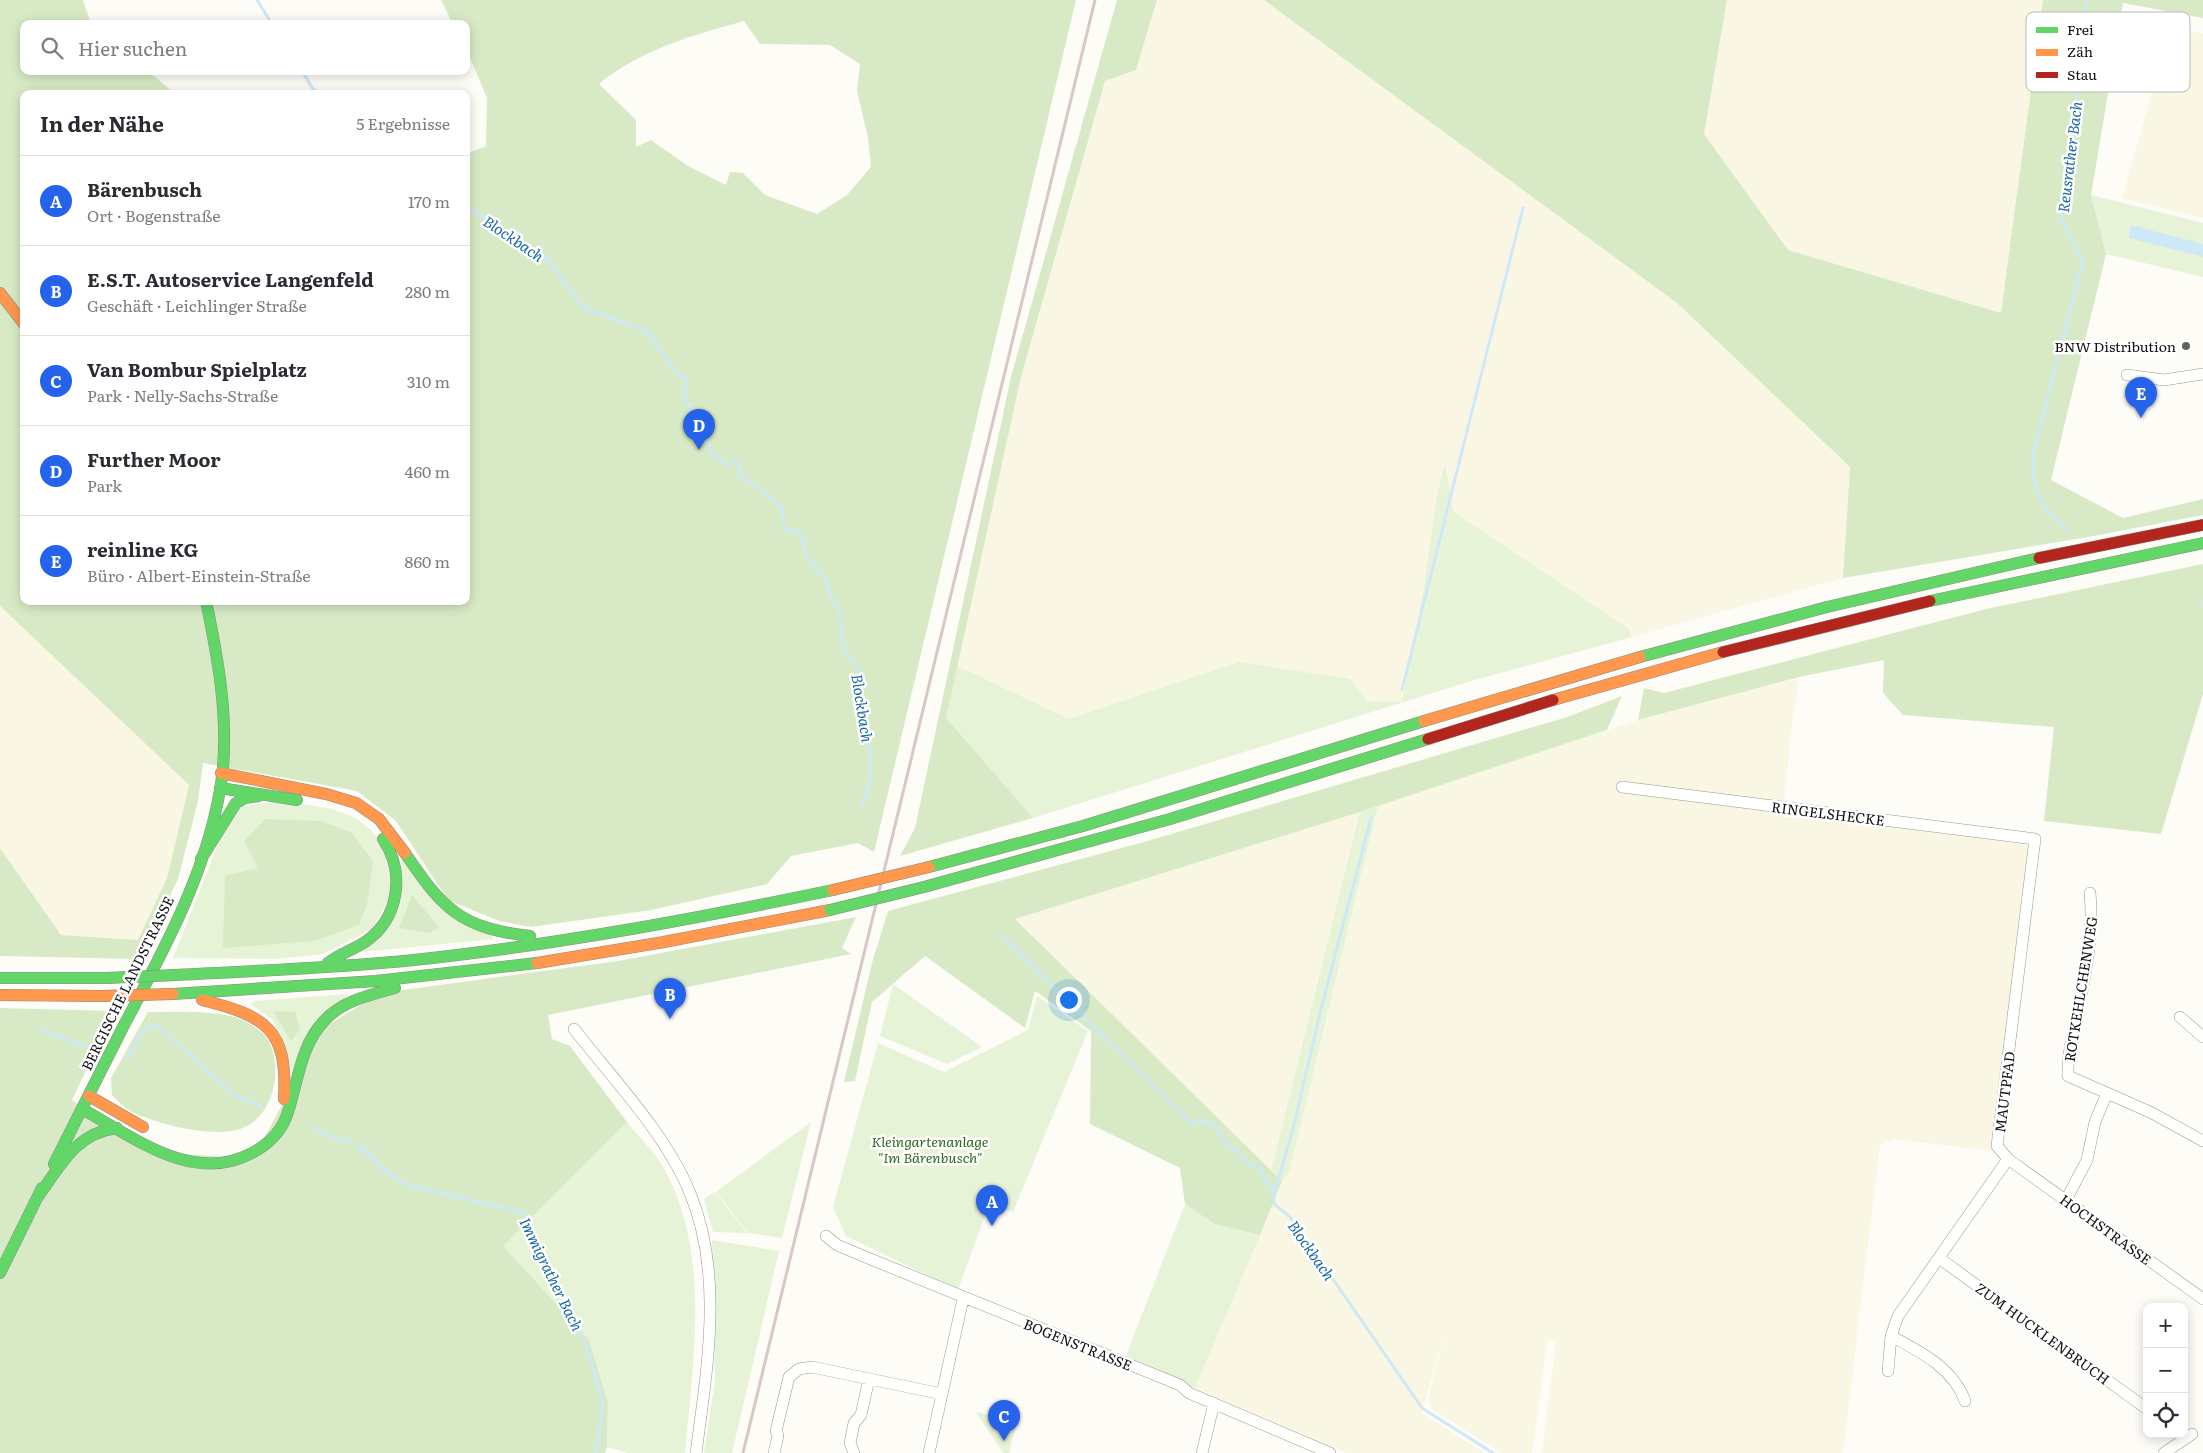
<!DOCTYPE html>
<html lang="de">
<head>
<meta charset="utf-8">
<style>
	:root { --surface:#fff; --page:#f2f2f3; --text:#2b2b33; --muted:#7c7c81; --line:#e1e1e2; --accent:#2563eb }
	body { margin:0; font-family:Literata,serif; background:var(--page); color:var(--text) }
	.controls { position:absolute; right:15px; bottom:15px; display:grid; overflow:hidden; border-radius:10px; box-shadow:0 2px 12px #0003 }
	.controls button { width:45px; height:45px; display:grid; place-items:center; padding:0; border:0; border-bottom:1px solid var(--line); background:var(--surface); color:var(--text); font:25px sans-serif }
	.you { position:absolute; left:1068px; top:999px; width:18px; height:18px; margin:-12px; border:4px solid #fff; border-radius:50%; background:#1a73e8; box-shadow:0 0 0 8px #1a73e833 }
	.badge { display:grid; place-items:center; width:32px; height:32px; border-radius:50%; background:var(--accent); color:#fff; font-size:16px; font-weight:700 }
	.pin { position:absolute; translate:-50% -41px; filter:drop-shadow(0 1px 2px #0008) }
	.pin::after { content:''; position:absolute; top:26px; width:18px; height:15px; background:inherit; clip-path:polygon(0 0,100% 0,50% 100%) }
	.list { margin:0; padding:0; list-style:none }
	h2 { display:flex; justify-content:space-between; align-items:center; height:65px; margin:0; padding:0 20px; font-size:21px }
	h2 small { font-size:16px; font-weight:400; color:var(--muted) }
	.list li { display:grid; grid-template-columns:32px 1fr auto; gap:15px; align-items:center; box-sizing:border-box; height:90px; padding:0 20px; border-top:1px solid var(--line) }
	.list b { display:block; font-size:19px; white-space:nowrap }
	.list p { margin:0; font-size:16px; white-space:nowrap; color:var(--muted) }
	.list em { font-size:16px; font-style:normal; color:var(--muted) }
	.icon { flex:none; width:28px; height:28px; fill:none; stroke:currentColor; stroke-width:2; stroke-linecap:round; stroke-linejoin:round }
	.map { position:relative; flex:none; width:2203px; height:1453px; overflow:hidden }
	.search { position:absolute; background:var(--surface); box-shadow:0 2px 12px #0003; left:20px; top:20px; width:450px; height:55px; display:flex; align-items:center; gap:12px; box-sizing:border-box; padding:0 18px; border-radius:10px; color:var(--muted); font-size:19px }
	.panel { position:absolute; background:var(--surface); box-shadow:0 2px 12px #0003; left:20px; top:90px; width:450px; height:515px; border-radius:10px }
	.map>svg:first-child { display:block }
	.farmland { fill:#f9f7e4 }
	.green { fill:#e7f3d7 }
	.forest { fill:#d8eac5; fill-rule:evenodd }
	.water { fill:#cde8f7 }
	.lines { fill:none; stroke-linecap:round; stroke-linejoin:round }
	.stream { stroke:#cde8f7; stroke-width:3 }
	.street-casing { stroke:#979795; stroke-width:12 }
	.fast-casing { stroke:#8e8d8b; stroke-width:12 }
	.slow-casing { stroke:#8e8d8b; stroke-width:12 }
	.jam-casing { stroke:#8e8d8b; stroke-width:12 }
	.street { stroke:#fffffe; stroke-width:11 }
	.fast { stroke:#63d668; stroke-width:11 }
	.slow { stroke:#ff974d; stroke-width:11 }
	.jam { stroke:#b3261e; stroke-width:11 }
	.rail { stroke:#d9c6c7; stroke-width:3 }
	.fast-bridge-casing { stroke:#858482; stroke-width:12; stroke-linecap:butt }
	.slow-bridge-casing { stroke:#858482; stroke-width:12; stroke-linecap:butt }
	.fast-bridge { stroke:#63d668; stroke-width:11 }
	.slow-bridge { stroke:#ff974d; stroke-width:11 }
	.poi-dot { fill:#646362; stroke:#fff; stroke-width:2 }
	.labels { text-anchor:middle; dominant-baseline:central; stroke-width:5; stroke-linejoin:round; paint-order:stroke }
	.poi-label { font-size:14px; fill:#111; stroke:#fff; text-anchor:end }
	.street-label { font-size:14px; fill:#111; stroke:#fff }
	.park-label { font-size:14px; font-style:italic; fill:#2f6b1f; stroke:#fff }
	.water-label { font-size:15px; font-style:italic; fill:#1768a6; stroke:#fff }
	.key { fill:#fff; stroke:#b8b8b8; stroke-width:1 }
	.key-label { font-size:14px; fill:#111 }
</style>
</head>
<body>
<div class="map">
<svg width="2203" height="1453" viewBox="0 0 2203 1453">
	<rect width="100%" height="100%" fill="#fdfcf7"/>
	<path class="farmland" d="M1157 0H1264L1677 303 1850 468 1843 578 1632 637 1629 629 1454 512 1446 464 1437 495 1423 593 1402 702 1367 701 1239 662 1069 719 956 665 1021 377 1105 80 1136 70Z
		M1727 0H2043L2001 313 1788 250 1704 134Z
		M2171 25 2203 34V218L2122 198Z
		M0 606 189 785 167 878 138 940 61 935 0 848Z
		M1799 677 1792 724 1783 812 2029 845 1992 1151 1894 1139 1880 1145 1843 1453H1542L1556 1342 1548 1339 1532 1453H1501L1433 1410 1428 1400 1444 1335 1422 1413 1485 1453H1346L1195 1388 1272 1203 1282 1181 1289 1173 1378 806 1638 720Z
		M1360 812 1271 1170 1014 919Z"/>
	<path class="green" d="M2091 195 2203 223V277L2106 254Z
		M1445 463 1454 512 1629 629 1632 637 1471 681 1033 818 946 719 956 665 1069 719 1239 662 1350 679 1367 701 1402 702 1423 593 1437 495Z
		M284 801 332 809 355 818 371 830 384 847 392 893 372 929 323 954 276 959 173 958 219 842 242 806Z
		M1378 806 1289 1173 1282 1181 1271 1170 1360 812Z
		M402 856 494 939 362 952 388 928Z
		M893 984 982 1047 947 1064 880 1036Z
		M348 994 294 1077 273 1020 251 1005 254 1001Z
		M1037 996 1088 1031 1013 1212 989 1204 958 1290 846 1236 833 1207 878 1043 944 1072 1028 1030Z
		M627 1122C639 1137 656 1153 665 1170 711 1257 693 1359 685 1453H628L607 1447 608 1403 503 1246Z
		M811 1122 782 1238 748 1233 716 1192Z
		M715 1192 747 1233 713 1232 704 1199Z
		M1185 1204 1214 1224 1260 1235 1195 1388 1125 1358Z
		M712 1240 779 1251 732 1453H704L715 1381Z
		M976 1412 1011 1420 1015 1429 1009 1453H1003Z"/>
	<path class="forest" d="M0 0H83L91 24H24V71H148L175 94H24V601H466V154L486 146 487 98 466 48V24H453L441 0H1076L874 852 858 843 791 856 767 884 651 910 531 927 499 921 448 900 396 821 357 791 203 763 198 801 178 879 139 959 0 956V848L61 935 138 940 167 878 189 785 0 606ZM744 21 760 44 830 45 860 64 857 91 868 137 871 167 847 195 817 214 765 195 743 173 730 172 726 185 688 166 651 140 636 147V120L599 84C640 50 693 35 744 21Z
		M1117 0H1157L1136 70 1105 81 1021 377 946 718 1033 818 900 856 915 828 1011 377Z
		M1264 0H1727L1704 134 1788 250 2001 313 2043 0H2203V18L2123 3 2091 195 2106 254 2051 480 2123 518 2203 499V515L2094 536 1843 578 1850 467 1677 303Z
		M2203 564V694L2161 834 2044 821 2054 727 1903 715 1883 693 1884 660 1799 677 1638 720 1644 688 1664 693 1986 609Z
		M1622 696 1607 730 1360 812 1015 919 1282 1181 1260 1235 1214 1224 1185 1204 1180 1168 1090 1124 1091 1031 1035 991 1025 1028 925 956 872 1002 855 1081 844 1082 872 963 888 911 1151 840 1567 717Z
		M265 819 321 821 352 833 373 861 367 904 359 925 314 941 223 948 225 876 258 868 244 841Z
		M412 895 439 927 430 933 399 928Z
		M856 917 842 948 851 954 548 1015 552 1039 570 1046 627 1122 503 1246 589 1340 608 1403 607 1447 605 1453H0V1008L114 1011 72 1100 117 1134 157 1152 253 1159 323 1028 381 993 618 961Z
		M273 1011 295 1012 300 1029 291 1041Z
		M148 1012C174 1012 227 1009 248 1023 254 1026 265 1034 268 1040 282 1065 276 1105 252 1123 226 1143 160 1125 132 1112 125 1108 118 1101 112 1095L111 1078Z"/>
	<path class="water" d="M2131 225 2203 244V257L2129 238Z"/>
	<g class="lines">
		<path class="stream" d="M257 0 272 24
			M302 71 313 89 319 94
			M466 206 545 257 584 308 646 331 676 372 686 378 685 402C708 419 707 425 709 452L730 466 735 461 739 465 740 475 782 507 785 530 801 532 806 555 825 579 832 599 839 609 843 647 858 670 866 715 871 766 868 792 861 807
			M2069 531C2039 503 2033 498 2033 454L2083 261 2061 219 2070 164 2083 35V20L2088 0
			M2202 603 2203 604
			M1402 690 1523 208
			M1000 934 1191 1123 1199 1120 1214 1125 1225 1143 1237 1151 1247 1163 1259 1168 1274 1194V1204L1290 1217 1422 1408 1493 1453
			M39 1029 92 1049
			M127 1060 138 1037 149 1025 158 1026 234 1095 262 1107
			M311 1127 337 1140 352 1141
			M358 1145 372 1157 380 1167 407 1185 522 1212 531 1226 586 1344 603 1404 596 1453
			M1274 1194 1293 1129 1321 1009 1371 818"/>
		<g class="street-casing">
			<path id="street" d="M2127 375 2164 380 2203 374
				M1622 787 2035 839 1997 1146 2008 1159 2203 1299
				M2180 1017 2203 1037
				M574 1029C613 1079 666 1134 690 1193 724 1275 707 1369 696 1453
				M2107 1093 2152 1113 2203 1141
				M2066 1200 2087 1160 2095 1122 2107 1093 2068 1076C2067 1054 2073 1033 2078 1012 2086 972 2094 933 2090 893
				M826 1236 837 1245 868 1258 1180 1385 1189 1393 1330 1453
				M1939 1258 2147 1409
				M1891 1336C1921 1352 1953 1368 1965 1401
				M1888 1371 1891 1336 1898 1316 2008 1159
				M774 1453 778 1436 776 1431 789 1377 799 1369 812 1367 942 1394
				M854 1453 850 1443 854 1423 861 1415 869 1379
				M929 1453 963 1299
				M1202 1453 1214 1403
				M2164 1453 2192 1434"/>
		</g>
		<g class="fast-casing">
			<path id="fast" d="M1930 601 2203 543
				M1640 657 1827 607 2039 558
				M220 788 297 800
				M405 853C443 909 460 928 530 936
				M201 859 236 803 245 798 259 796
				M929 867 1083 826 1424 721
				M924 887 1170 819 1428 739
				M328 963C339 954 353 950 365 942 400 918 405 872 383 839
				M176 975C255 971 335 968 414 960 555 945 694 919 833 890
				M0 978H106
				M173 994 376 981 537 963
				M82 1109C134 1137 192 1185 252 1153 267 1145 281 1132 287 1115 298 1083 300 1046 324 1021 342 1001 370 995 395 988
				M54 1164C77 1119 99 1074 122 1029 164 950 210 867 222 777 229 718 218 658 206 601
				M37 1198C60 1167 75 1133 117 1128
				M0 1273 42 1188"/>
		</g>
		<g class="slow-casing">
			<path id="slow" d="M0 293 24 324
				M1553 700 1723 652
				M1424 721 1640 657
				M221 773 326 794 356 803 379 819 405 853
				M537 963 664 942 830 910
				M0 995 102 996
				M202 1000C266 1016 288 1029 284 1099
				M89 1096 143 1127"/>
		</g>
		<g class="jam-casing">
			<path id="jam" d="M2039 558 2203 525
				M1723 652 1930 601
				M1428 739 1553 700"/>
		</g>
		<use href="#street" class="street"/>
		<use href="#fast" class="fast"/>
		<use href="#slow" class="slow"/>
		<use href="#jam" class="jam"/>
		<path class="rail" d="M743 1453 1095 0"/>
		<g class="fast-bridge-casing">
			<path id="fast-bridge" d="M830 910 924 887
				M106 978 176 975"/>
		</g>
		<g class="slow-bridge-casing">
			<path id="slow-bridge" d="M833 890 929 867
				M102 996 173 994"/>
		</g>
		<use href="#fast-bridge" class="fast-bridge"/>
		<use href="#slow-bridge" class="slow-bridge"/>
	</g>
	<circle class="poi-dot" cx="2186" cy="346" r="5"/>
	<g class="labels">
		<g class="poi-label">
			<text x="2176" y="346">BNW Distribution</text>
		</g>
		<g class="street-label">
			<text transform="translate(1828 813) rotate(7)">RINGELSHECKE</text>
			<text transform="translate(127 983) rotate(-64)">BERGISCHE LANDSTRASSE</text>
			<text transform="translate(2080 989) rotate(-81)">ROTKEHLCHENWEG</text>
			<text transform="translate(2004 1092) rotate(-83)">MAUTPFAD</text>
			<text transform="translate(2106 1229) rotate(36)">HOCHSTRASSE</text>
			<text transform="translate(2043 1333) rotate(36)">ZUM HUCKLENBRUCH</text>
			<text transform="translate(1078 1344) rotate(22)">BOGENSTRASSE</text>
		</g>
		<g class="park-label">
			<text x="930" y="1141">Kleingartenanlage<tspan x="930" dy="16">"Im Bärenbusch"</tspan></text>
		</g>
		<g class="water-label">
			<text transform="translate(2069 157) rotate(-83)">Reusrather Bach</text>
			<text transform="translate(514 238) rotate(34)">Blockbach</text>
			<text transform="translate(863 708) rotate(81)">Blockbach</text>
			<text transform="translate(1312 1250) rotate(55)">Blockbach</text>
			<text transform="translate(552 1274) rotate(64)">Immigrather Bach</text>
		</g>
	</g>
	<rect x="2026" y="12" width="164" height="80" rx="8" class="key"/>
	<rect x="2036" y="27" width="22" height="6" fill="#63d668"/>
	<rect x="2036" y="49" width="22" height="7" fill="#ff974d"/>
	<rect x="2036" y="72" width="22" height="6" fill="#b3261e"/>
	<g class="key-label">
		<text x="2067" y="35">Frei</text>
		<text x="2067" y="57">Zäh</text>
		<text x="2067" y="80">Stau</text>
	</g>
</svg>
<div class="controls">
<button>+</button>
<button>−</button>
<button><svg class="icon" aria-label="locate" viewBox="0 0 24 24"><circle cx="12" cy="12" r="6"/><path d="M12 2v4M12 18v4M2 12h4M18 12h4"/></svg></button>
</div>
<div class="you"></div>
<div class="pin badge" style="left:992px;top:1226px">A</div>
<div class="pin badge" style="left:670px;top:1019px">B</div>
<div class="pin badge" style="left:1004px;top:1441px">C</div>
<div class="pin badge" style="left:699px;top:450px">D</div>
<div class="pin badge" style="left:2141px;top:418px">E</div>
<div class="search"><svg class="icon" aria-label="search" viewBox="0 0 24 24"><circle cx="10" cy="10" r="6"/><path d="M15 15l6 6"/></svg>Hier suchen</div>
<section class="panel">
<h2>In der Nähe<small>5 Ergebnisse</small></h2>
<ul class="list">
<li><span class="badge">A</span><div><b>Bärenbusch</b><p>Ort · Bogenstraße</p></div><em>170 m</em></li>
<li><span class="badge">B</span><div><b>E.S.T. Autoservice Langenfeld</b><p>Geschäft · Leichlinger Straße</p></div><em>280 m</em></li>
<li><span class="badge">C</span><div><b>Van Bombur Spielplatz</b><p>Park · Nelly-Sachs-Straße</p></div><em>310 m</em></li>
<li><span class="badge">D</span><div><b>Further Moor</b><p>Park</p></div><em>460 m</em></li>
<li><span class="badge">E</span><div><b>reinline KG</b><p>Büro · Albert-Einstein-Straße</p></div><em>860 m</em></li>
</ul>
</section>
</div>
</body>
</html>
